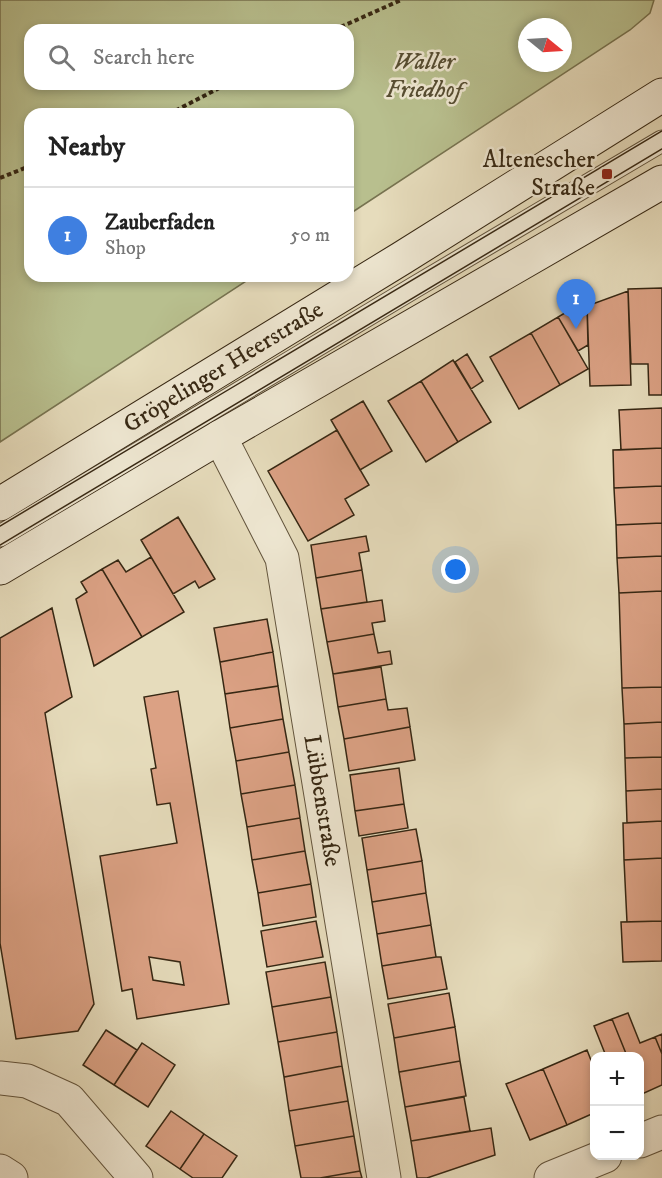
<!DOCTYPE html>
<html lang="en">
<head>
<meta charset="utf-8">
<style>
	:root { --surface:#fff; --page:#f2f2f2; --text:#222; --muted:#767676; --line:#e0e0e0; --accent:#8f2418 }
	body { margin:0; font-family:"IM FELL DW Pica",serif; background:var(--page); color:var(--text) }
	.controls { position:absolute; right:18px; bottom:18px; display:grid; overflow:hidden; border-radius:12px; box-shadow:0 3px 9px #0003 }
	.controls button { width:54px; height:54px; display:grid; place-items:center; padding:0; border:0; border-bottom:2px solid var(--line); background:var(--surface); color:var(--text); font:30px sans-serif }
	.compass { position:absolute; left:518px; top:18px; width:54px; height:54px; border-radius:50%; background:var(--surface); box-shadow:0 3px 9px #0003; rotate:108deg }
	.you { position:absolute; left:456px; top:570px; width:21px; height:21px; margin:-15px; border:4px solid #fff; border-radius:50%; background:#1a73e8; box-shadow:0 0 0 9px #1a73e833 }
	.badge { display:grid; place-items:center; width:39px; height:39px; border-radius:50%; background:var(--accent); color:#fff; font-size:20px; font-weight:700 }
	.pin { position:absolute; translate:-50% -50px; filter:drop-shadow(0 2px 3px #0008) }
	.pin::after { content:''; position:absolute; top:32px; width:21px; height:18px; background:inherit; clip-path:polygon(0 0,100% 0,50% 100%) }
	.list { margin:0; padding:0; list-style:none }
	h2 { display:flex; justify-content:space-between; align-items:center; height:78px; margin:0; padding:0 24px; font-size:26px }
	h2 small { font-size:20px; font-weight:400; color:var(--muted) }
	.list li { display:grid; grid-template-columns:39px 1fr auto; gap:18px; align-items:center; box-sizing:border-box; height:96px; padding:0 24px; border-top:2px solid var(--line) }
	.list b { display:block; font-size:22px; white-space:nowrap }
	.list p { margin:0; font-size:20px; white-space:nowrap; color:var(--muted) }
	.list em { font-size:20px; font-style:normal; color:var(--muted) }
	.icon { flex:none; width:33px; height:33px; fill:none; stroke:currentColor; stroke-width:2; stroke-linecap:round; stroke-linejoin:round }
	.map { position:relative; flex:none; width:662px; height:1178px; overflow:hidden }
	.search { position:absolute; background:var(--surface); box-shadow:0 3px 9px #0003; left:24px; top:24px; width:330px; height:66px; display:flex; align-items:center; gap:15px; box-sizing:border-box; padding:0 21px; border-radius:18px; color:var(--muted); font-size:22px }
	.panel { position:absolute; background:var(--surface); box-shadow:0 3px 9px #0003; left:24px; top:108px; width:330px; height:174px; border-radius:18px }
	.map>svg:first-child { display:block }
	.green { fill:#b8bf8e; stroke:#777350; stroke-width:1.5; fill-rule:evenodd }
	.building { fill:#dba184; stroke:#362713; stroke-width:1.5; fill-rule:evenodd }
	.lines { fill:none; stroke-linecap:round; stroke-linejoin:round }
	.service-casing { stroke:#62543d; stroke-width:23 }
	.minor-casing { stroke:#62543d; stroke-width:35 }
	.secondary-casing { stroke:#362713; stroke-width:35 }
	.path { stroke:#362713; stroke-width:4; stroke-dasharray:4.5 3; stroke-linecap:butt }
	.service { stroke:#efe8d3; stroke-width:21 }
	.minor { stroke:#efe8d3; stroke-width:33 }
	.secondary { stroke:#efe8d3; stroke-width:33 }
	.tram { stroke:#362713; stroke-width:1.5 }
	.poi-dot { fill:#8f2418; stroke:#efe8d3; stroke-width:2 }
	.labels { text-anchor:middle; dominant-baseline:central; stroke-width:5; stroke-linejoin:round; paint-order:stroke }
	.park-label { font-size:24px; font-style:italic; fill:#564d32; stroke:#efe8d3 }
	.poi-label { font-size:24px; fill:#362713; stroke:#efe8d3; text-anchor:end }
	.street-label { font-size:24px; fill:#362713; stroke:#efe8d3 }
</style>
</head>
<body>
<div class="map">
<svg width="662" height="1178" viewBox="0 0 662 1178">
	<rect width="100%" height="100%" fill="#e6dcbc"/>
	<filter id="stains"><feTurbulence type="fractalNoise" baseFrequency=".00333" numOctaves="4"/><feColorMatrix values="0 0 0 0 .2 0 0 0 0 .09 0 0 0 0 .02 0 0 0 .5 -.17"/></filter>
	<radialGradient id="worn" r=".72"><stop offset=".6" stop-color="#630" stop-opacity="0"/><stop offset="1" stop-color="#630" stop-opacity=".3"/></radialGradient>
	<path class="green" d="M0 0H654L650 13 630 30 348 215V114H30V276H254L0 442ZM527 27H563V63H527ZM30 30H348V84H30Z"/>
	<path class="building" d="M662 288V395H649L648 364H631L628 289Z
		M628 291 631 385 590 386 587 306Z
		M585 301 587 306 588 345 578 351 558 317Z
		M558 317 588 369 560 385 531 333Z
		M531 333 560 385 519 409 490 357Z
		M467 354 483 381 471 389 455 362Z
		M453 360 491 422 458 442 421 381Z
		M421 381 458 442 426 462 388 401Z
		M363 401 392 451 360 470 331 420Z
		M662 408V448L621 450 619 410Z
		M337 430 369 485 345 499 354 515 308 541 268 471Z
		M662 448V486L614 488 613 450Z
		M662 486V523L616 525 614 488Z
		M178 517 215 579 199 588 195 581 173 594 141 540Z
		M662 523V556L617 558 616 525Z
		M366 536 369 551 359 553 362 570 316 578 311 545Z
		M662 556V591L619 593 617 558Z
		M151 557 184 612 142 637 102 569 118 560 126 572Z
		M102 569 142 637 94 666 76 599 87 592 81 582Z
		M362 570 367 602 321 609 316 578Z
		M662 591V687L622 688 619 593Z
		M382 600 385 621 372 623 374 634 327 642 321 609Z
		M52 608 72 697 45 713 94 1004 78 1031 16 1039 0 943V638Z
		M267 619 273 652 220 662 214 628Z
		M374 634 378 653 390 651 392 664 333 674 327 642Z
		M273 652 278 686 225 694 220 662Z
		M381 667 386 699 338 707 333 674Z
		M278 686 283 719 230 728 225 694Z
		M662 687V722L624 724 622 688Z
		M178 691 229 1004 137 1019 132 989 122 991 100 856 177 843 170 803 157 805 151 769 156 768 144 697ZM149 957 180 962 184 985 153 980Z
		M386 699 388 710 407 708 410 727 344 739 338 707Z
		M283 719 289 752 236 761 230 728Z
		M662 722V757L625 758 624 724Z
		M410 727 415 760 349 771 344 739Z
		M289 752 295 785 241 794 236 761Z
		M662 757V789L626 791 625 758Z
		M399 768 404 804 355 811 350 775Z
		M295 785 300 818 247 827 241 794Z
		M662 789V821L627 823 626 791Z
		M404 804 408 828 359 836 355 811Z
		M300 818 305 851 252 860 247 827Z
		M662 821V858L624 860 623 823Z
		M416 829 422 861 367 870 362 838Z
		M305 851 311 884 258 893 252 860Z
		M662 858V921L627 922 624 860Z
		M422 861 426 893 372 902 367 870Z
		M311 884 316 917 263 926 258 893Z
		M426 893 431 925 377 934 372 902Z
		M316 921 323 957 267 967 261 931Z
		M662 921V961L623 962 621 922Z
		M431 925 436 957 382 966 377 934Z
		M436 957H441L447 989 388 999 382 966Z
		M325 962 331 997 272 1007 266 972Z
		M449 993 455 1027 394 1038 388 1004Z
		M331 997 337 1032 278 1042 272 1007Z
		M628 1013 640 1043 655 1037 662 1054V1085L642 1094 640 1087V1056H627L612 1019Z
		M612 1019 627 1056H606L594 1026Z
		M455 1027 460 1061 399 1072 394 1038Z
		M106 1030 137 1050 114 1085 83 1065Z
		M337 1032 342 1066 284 1077 278 1042Z
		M662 1034V1054L655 1037Z
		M142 1043 175 1065 148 1107 114 1085Z
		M587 1050 594 1068V1113L567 1125 543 1069Z
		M460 1061 466 1096 405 1107 399 1072Z
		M342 1066 348 1101 289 1111 284 1077Z
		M543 1069 567 1125 530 1140 506 1084Z
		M464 1097 470 1131 411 1141 405 1107Z
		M348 1101 354 1136 295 1146 289 1111Z
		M171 1111 204 1134 180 1169 146 1146Z
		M491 1128 495 1155 427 1178H417L411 1141Z
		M204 1134 237 1156 222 1178H193L180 1169Z
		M354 1136 360 1171 320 1178H301L295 1146Z
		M360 1171 362 1178H320Z"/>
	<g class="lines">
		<g class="service-casing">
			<path id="service" d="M0 536 415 287 662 141"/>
		</g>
		<g class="minor-casing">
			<g id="minor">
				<path id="s1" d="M220 437 282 558 384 1178"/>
				<path d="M0 1078 27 1081 69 1100 136 1178"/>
				<path d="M640 1141 662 1132"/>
				<path d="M0 1171 11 1178"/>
				<path d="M551 1178 605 1156"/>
			</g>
		</g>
		<g class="secondary-casing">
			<g id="secondary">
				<path id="s2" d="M0 504 402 258 662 95"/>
				<path d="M0 568 220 437 662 182"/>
			</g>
		</g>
		<path class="path" d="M334 30 401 0
			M169 114 227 84
			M0 178 30 166"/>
		<use href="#service" class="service"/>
		<use href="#minor" class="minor"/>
		<use href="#secondary" class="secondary"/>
		<path class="tram" d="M0 526 662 131
			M0 545 662 149"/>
	</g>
	<rect class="poi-dot" x="601" y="168" width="12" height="12" rx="3"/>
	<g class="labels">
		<g class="park-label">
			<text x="424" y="62">Waller<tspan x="424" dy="28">Friedhof</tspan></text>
		</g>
		<g class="poi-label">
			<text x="595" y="160">Altenescher<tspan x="595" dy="28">Straße</tspan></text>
		</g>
		<g class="street-label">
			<text stroke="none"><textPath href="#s2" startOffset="262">Gröpelinger Heerstraße</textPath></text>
			<text stroke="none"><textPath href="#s1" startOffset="382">Lübbenstraße</textPath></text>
		</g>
	</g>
	<rect width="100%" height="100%" filter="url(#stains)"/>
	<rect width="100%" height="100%" fill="url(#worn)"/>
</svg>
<div class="controls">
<button>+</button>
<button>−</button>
</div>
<svg class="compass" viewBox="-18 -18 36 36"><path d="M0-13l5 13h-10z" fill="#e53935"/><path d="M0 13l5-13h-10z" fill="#767676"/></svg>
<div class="you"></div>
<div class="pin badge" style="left:576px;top:329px;background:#3f7fe0">1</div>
<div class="search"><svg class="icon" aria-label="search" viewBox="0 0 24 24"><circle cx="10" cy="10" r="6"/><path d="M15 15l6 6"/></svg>Search here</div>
<section class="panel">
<h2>Nearby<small></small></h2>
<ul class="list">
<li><span class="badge" style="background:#3f7fe0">1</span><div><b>Zauberfaden</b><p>Shop</p></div><em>50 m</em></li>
</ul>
</section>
</div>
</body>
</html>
